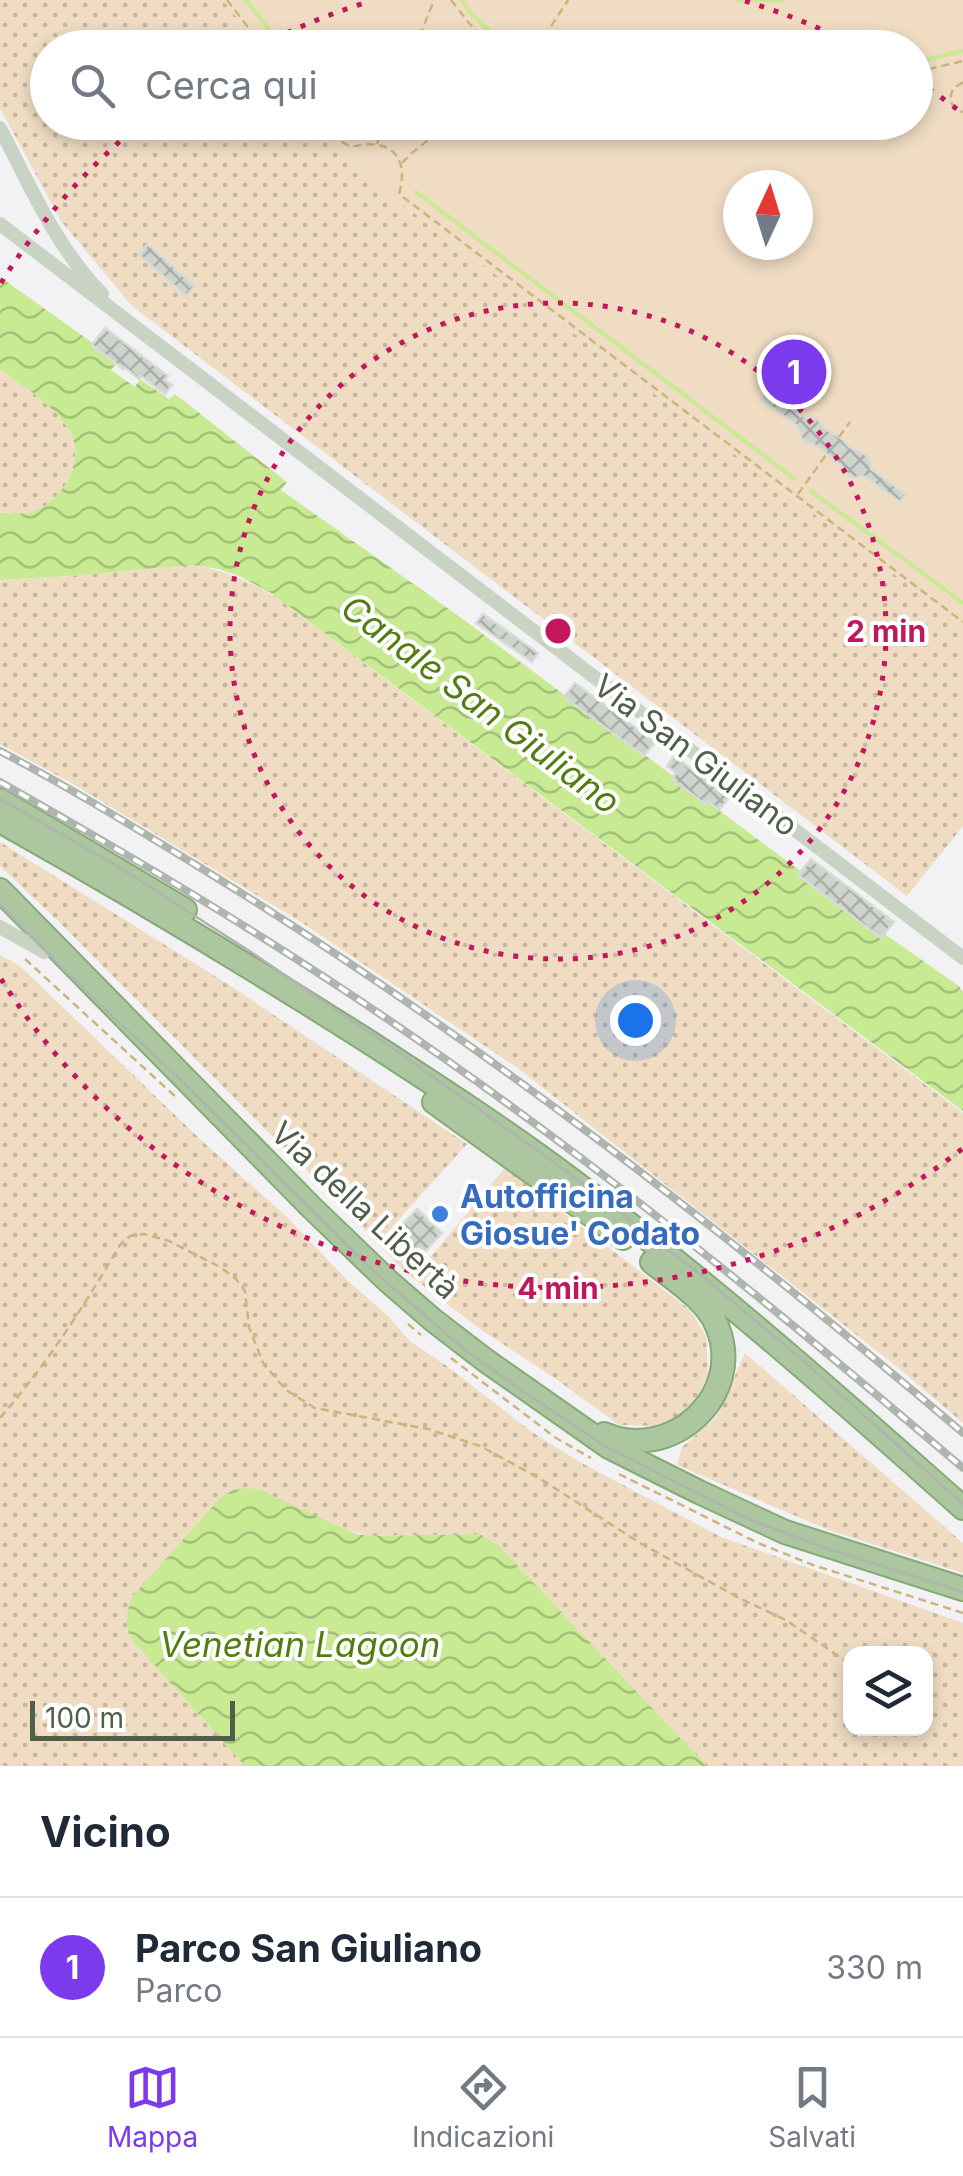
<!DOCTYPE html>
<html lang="it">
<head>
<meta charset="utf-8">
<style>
	:root { --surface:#fff; --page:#f6f6f7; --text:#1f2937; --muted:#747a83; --line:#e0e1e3; --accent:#7c3aed }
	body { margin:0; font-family:Inter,sans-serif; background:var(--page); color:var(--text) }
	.controls { position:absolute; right:30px; bottom:30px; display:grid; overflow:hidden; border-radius:20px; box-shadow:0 5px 15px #0003 }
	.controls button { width:90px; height:90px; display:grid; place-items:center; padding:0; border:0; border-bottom:2px solid var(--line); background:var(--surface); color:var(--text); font:50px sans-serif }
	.compass { position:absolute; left:723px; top:170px; width:90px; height:90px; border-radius:50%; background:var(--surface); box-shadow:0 5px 15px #0003; rotate:4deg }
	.scale { position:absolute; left:30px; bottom:25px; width:205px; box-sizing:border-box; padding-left:10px; border:5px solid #515f4a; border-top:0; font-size:28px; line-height:35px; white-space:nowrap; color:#515f4a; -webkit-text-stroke:8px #fff; paint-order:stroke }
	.you { position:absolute; left:635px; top:1020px; width:35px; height:35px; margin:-25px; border:8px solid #fff; border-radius:50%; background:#1a73e8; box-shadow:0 0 0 15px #1a73e833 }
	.badge { display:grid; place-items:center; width:65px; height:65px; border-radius:50%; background:var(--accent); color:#fff; font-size:32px; font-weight:700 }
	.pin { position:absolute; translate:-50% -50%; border:5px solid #fff; box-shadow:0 2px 10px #0006 }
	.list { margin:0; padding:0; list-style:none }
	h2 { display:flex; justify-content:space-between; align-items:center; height:130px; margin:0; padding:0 40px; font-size:42px }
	h2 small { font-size:32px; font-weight:400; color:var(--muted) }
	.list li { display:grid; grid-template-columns:65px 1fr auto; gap:30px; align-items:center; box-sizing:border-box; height:140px; padding:0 40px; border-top:2px solid var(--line) }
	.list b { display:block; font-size:38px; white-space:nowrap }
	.list p { margin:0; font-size:32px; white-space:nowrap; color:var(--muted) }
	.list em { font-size:32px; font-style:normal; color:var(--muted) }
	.icon { flex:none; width:55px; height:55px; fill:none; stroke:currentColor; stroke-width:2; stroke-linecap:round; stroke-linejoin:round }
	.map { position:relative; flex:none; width:963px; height:1766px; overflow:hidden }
	.search { position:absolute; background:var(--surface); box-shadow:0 5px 15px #0003; left:30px; right:30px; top:30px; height:110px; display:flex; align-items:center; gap:25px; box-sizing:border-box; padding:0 35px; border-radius:55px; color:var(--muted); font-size:38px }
	.sheet { height:270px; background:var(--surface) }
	nav { display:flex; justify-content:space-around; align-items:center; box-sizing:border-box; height:140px; border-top:2px solid var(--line); background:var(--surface); font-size:28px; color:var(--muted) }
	nav a { display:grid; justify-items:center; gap:5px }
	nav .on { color:var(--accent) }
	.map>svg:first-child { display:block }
	.grass { fill:url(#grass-dots); fill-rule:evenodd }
	.park { fill:#efdcc3; fill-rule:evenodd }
	.water { fill:url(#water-waves) }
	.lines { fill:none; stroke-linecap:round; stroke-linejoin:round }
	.stream { stroke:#c7ea92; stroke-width:4 }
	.building { fill:url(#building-cross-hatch); stroke:#d7ddd6; stroke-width:2.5 }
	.trunk-casing { stroke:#86aa77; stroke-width:26 }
	.path { stroke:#ccb47c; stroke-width:2.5; stroke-dasharray:8 5; stroke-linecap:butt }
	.minor { stroke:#c9d3c3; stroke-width:14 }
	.trunk { stroke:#acc6a0; stroke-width:22 }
	.tram { stroke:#aeb5ac; stroke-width:2.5 }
	.rail-casing { stroke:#aeb5ac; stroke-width:8 }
	.rail { stroke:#fff; stroke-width:4; stroke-dasharray:11; stroke-linecap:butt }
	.ring { fill:none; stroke:#c2185b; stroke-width:5; stroke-dasharray:5 10 }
	.shop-dot { fill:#3f7fe0; stroke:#fff; stroke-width:4 }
	.labels { text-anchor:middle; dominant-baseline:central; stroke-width:8; stroke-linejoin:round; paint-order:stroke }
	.street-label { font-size:32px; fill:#515f4a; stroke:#fff }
	.shop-label { font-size:32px; font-weight:bold; fill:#366cbe; stroke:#fff; text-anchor:start }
	.water-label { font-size:35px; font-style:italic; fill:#527d11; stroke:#fff }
	.centre { fill:#c2185b; stroke:#fff; stroke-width:5 }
	.ring-label { font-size:30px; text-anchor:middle; font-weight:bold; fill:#c2185b; stroke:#fff; stroke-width:8; stroke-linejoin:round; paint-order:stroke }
</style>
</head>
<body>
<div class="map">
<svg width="963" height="1766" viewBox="0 0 963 1766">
	<defs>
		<pattern id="grass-dots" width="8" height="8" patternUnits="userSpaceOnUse" patternTransform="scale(2.5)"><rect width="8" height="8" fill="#efdcc3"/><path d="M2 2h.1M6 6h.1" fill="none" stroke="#c4b6a0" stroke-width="1.8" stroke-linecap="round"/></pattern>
		<pattern id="water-waves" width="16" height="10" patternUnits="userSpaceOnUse" patternTransform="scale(2.5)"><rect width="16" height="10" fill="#c7ea92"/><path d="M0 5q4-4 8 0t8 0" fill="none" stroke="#a4c179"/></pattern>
		<pattern id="building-cross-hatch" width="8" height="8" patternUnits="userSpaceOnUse" patternTransform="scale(2.5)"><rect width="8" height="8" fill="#cdd4cc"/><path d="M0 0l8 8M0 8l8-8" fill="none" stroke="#a9afa8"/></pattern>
	</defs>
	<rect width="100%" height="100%" fill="#f2f2f4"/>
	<path class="grass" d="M0 0H223L260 47 48 48V122L321 123 390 195 963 626V826L907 896 132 306 61 221 0 108Z
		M0 369C22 385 63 411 73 438 83 467 59 504 31 512 22 515 10 513 0 513Z
		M192 565C224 570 249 581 276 597L963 1113V1423L901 1370 519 1069 301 922 73 784 0 744V580L69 576Z
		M0 842 226 983 467 1144 383 1237 418 1272 505 1168 690 1310 706 1336 708 1374 691 1409 659 1426 619 1425 556 1379 483 1331 405 1272 354 1218 60 923 0 866Z
		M0 955 20 966 202 1141 286 1216 348 1281 388 1316 410 1341 448 1367 532 1432 578 1461 721 1537 963 1623V1766H707L499 1546 480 1534 371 1536 341 1529 128 1607 127 1630 131 1639 245 1766H0ZM850 1654H926V1728H850Z
		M745 1353 963 1543V1573L831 1531 677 1465 682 1447 716 1418Z"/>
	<path class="park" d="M223 0H963V626L390 195 321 123 916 122V48L260 47ZM738 185H798V245H738Z"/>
	<path class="water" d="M0 277 118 361 111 370 135 387 140 379 169 399 175 394 287 482 281 490 460 617 886 935 959 986 963 992V1111L271 593 239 576 219 569 192 565 69 576 0 580V513C10 513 22 515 31 512 59 504 83 467 73 438 63 411 22 385 0 369Z
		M247 1488 260 1490 356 1534 371 1536 480 1534 499 1546 707 1766H245L131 1639C124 1625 126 1611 132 1597L221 1497 233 1490Z"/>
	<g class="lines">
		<path class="stream" d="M246 0 283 48
			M462 0 471 14 508 48
			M737 0H783
			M916 62 963 51
			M343 122 351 132
			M416 192 795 479
			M811 491 963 603"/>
	</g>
	<path class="building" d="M148 244 195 286 186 296 139 255Z
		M105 328 168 376 165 380 172 385 165 394 141 376 139 379 124 367 123 369 92 345Z
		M768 390 801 416 817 419 826 429 842 439 849 447 865 454 870 461 871 469 906 494 900 502 864 476 854 478 849 475 838 463 820 448 802 439 797 426 761 399Z
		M483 614 538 653 532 662 476 623Z
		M575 683 655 742 644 756 564 697Z
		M674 756 729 798 719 810 708 801 705 804 672 779 676 773 667 766Z
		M811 859 894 922 881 938 798 875Z
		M417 1209 442 1233 425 1252 421 1248 415 1255 397 1239 402 1233 398 1229Z"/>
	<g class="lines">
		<g class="trunk-casing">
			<path id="trunk" d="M0 800 185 910
				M0 821C125 891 248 965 369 1042 437 1086 505 1130 569 1178 707 1281 835 1394 963 1508
				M0 890 311 1207 388 1281 433 1320 485 1360 609 1447 699 1492 785 1532 963 1589
				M434 1102 623 1238
				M604 1434C671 1463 746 1395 717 1326 706 1299 674 1280 652 1262"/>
		</g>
		<path class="path" d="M227 0 264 48
			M451 0 469 23 493 48
			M415 48 434 0
			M537 48 568 0
			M916 72 963 61
			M963 82 954 88C947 99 951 108 963 112
			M325 122 342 142 351 147C389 137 410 155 399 194L963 622
			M377 144 385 122
			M402 163 412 153 451 122
			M839 437 850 422
			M798 494 826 455
			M25 959 178 1099
			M408 1324 421 1335
			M451 1358 556 1438 591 1458
			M0 1418C47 1364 84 1306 120 1245L130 1236 144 1234 169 1241 220 1267 236 1279 245 1291 249 1327 263 1363 286 1390 315 1408 428 1429 480 1446 539 1478 640 1543 741 1599 786 1620 850 1664
			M619 1474 758 1543 813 1565 963 1613
			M926 1702 928 1703"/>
		<path class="minor" d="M0 128C30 186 56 247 102 294
			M0 224 963 958
			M0 927 44 952"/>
		<use href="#trunk" class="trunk"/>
		<path class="tram" d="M0 799 114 864 254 954 404 1056 569 1173 701 1275 798 1356 963 1504
			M0 905 85 991 180 1079 370 1268 466 1351 516 1386 603 1445 746 1518 820 1546 963 1592"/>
		<g class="rail-casing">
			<path id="rail" d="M0 751C67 786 132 826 196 865 469 1032 719 1226 963 1433
				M0 782C117 848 232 916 344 990 562 1134 765 1299 963 1468"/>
		</g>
		<use href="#rail" class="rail"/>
	</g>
	<g class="ring">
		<circle cx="558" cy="631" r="328"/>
		<path d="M962 1149A657 657 0 0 1 1 979M1 283A657 657 0 0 1 140 124M260 46A657 657 0 0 1 371 1M745 1A657 657 0 0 1 856 46M916 80A657 657 0 0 1 962 113"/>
	</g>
	<circle class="shop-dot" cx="440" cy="1214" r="10"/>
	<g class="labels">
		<g class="street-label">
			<text transform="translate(696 755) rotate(37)">Via San Giuliano</text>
			<text transform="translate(365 1210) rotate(43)">Via della Libertà</text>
		</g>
		<g class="shop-label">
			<text x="460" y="1196">Autofficina<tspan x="460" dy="37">Giosue' Codato</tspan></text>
		</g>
		<g class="water-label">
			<text transform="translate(481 704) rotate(37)">Canale San Giuliano</text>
			<text x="300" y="1644">Venetian Lagoon</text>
		</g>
	</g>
	<circle cx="558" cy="631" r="15" class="centre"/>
	<g class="ring-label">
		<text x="886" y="642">2 min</text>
		<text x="558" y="1299">4 min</text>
	</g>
</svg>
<div class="controls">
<button><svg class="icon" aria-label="layers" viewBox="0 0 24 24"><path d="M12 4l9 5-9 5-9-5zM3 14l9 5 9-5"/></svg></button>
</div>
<svg class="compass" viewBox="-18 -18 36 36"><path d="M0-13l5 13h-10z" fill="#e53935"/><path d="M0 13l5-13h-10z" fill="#747a83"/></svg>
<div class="scale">100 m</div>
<div class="you"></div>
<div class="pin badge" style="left:794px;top:372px">1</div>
<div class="search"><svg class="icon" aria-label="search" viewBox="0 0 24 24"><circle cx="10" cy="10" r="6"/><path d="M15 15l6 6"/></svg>Cerca qui</div>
</div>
<section class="sheet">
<h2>Vicino<small></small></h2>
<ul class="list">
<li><span class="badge">1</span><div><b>Parco San Giuliano</b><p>Parco</p></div><em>330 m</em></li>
</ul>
</section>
<nav>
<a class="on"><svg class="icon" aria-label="map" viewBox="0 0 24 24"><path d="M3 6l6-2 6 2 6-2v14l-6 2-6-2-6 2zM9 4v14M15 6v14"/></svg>Mappa</a>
<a><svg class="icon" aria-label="directions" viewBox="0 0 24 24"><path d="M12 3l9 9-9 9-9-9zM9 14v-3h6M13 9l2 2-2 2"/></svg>Indicazioni</a>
<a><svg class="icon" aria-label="saved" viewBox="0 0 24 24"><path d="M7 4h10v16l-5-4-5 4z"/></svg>Salvati</a>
</nav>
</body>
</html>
